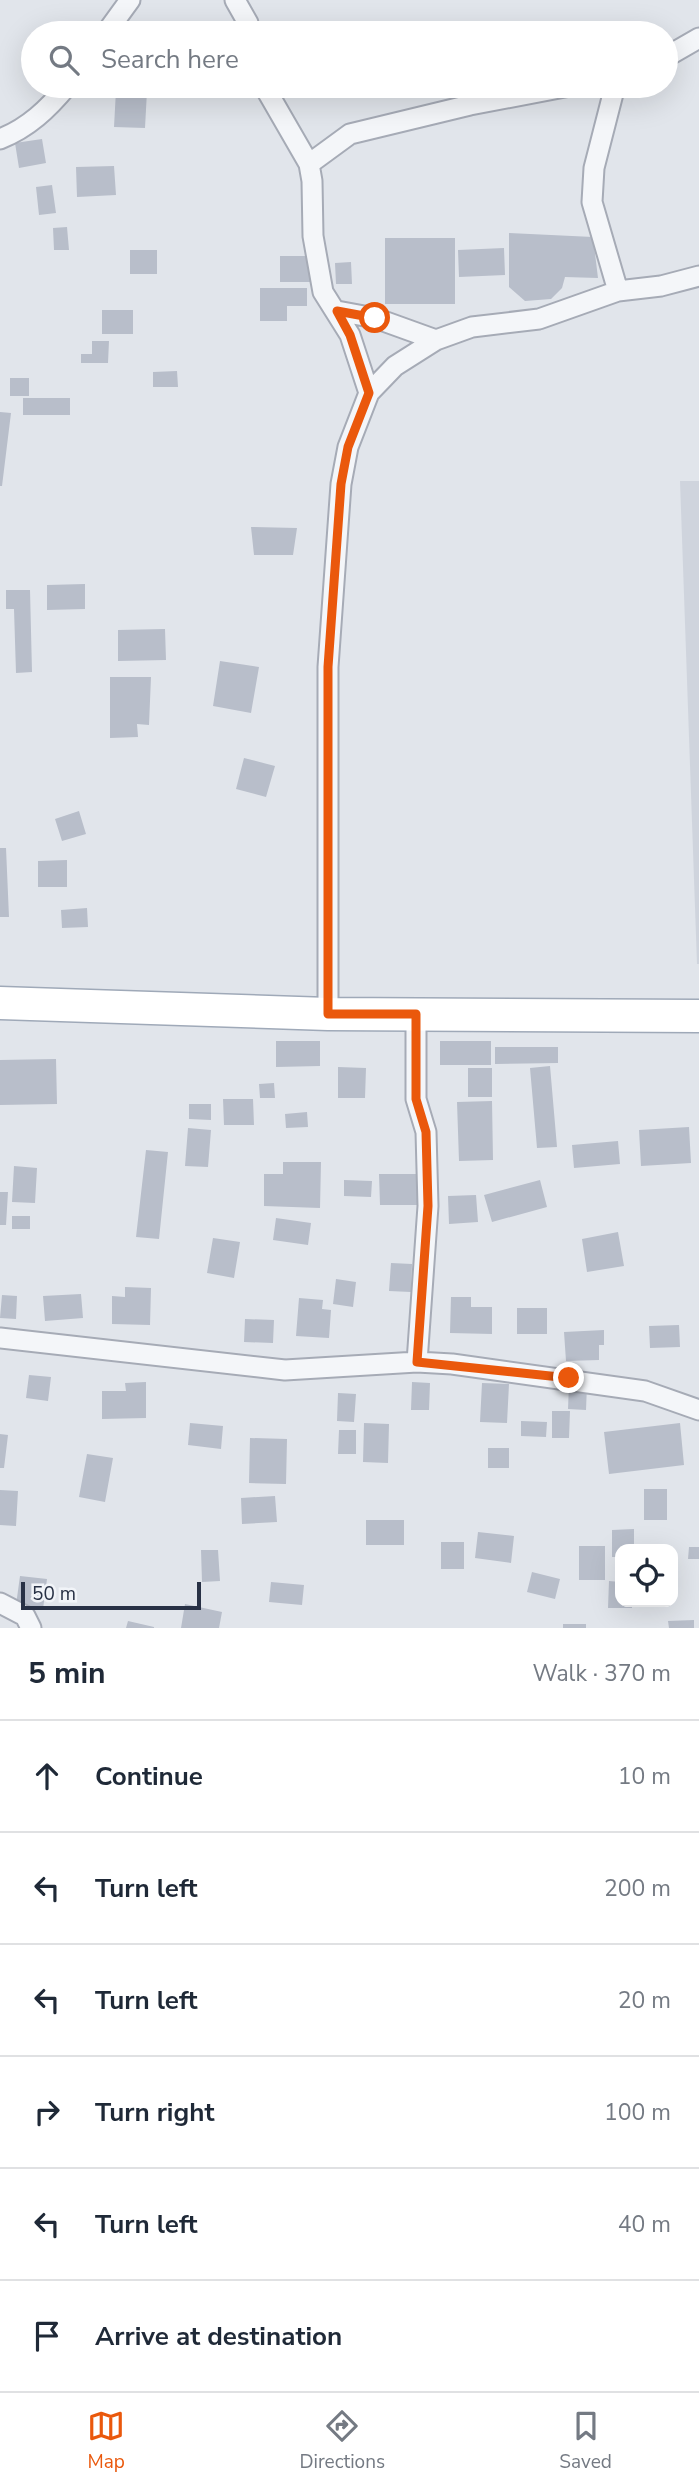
<!DOCTYPE html>
<html lang="en">
<head>
<meta charset="utf-8">
<style>
	:root { --surface:#fff; --page:#f2f2f3; --text:#1f2937; --muted:#747a83; --line:#e0e1e3; --accent:#ea580c }
	body { margin:0; font-family:"Nunito Sans",sans-serif; background:var(--page); color:var(--text) }
	.controls { position:absolute; right:21px; bottom:21px; display:grid; overflow:hidden; border-radius:14px; box-shadow:0 7px 28px #0002 }
	.controls button { width:63px; height:63px; display:grid; place-items:center; padding:0; border:0; border-bottom:2px solid var(--line); background:var(--surface); color:var(--text); font:35px sans-serif }
	.scale { position:absolute; left:21px; bottom:18px; width:180px; box-sizing:border-box; padding-left:7px; border:4px solid #283145; border-top:0; font-size:19px; line-height:24px; white-space:nowrap; color:#283145; -webkit-text-stroke:5px #f1f4f8; paint-order:stroke }
	.stop { position:absolute; width:21px; height:21px; margin:-16px; border:5px solid #ea580c; border-radius:50%; background:#fff }
	.stop.end { background:#ea580c; border-color:#fff; box-shadow:0 2px 7px #0008 }
	.list { margin:0; padding:0; list-style:none }
	h2 { display:flex; justify-content:space-between; align-items:center; height:91px; margin:0; padding:0 28px; font-size:30px }
	h2 small { font-size:23px; font-weight:400; color:var(--muted) }
	.list li { display:grid; grid-template-columns:46px 1fr auto; gap:21px; align-items:center; box-sizing:border-box; height:112px; padding:0 28px; border-top:2px solid var(--line) }
	.list b { display:block; font-size:26px; white-space:nowrap }
	.list em { font-size:23px; font-style:normal; color:var(--muted) }
	.icon { flex:none; width:38px; height:38px; fill:none; stroke:currentColor; stroke-width:2; stroke-linecap:round; stroke-linejoin:round }
	.map { position:relative; flex:none; width:699px; height:1628px; overflow:hidden }
	.search { position:absolute; background:var(--surface); box-shadow:0 7px 28px #0002; left:21px; right:21px; top:21px; height:77px; display:flex; align-items:center; gap:18px; box-sizing:border-box; padding:0 24px; border-radius:38px; color:var(--muted); font-size:26px }
	.sheet { height:763px; background:var(--surface) }
	nav { display:flex; justify-content:space-around; align-items:center; box-sizing:border-box; height:98px; border-top:2px solid var(--line); background:var(--surface); font-size:19px; color:var(--muted) }
	nav a { display:grid; justify-items:center; gap:4px }
	nav .on { color:var(--accent) }
	.map>svg:first-child { display:block }
	.built { fill:#cfd4dd }
	.building { fill:#b8beca }
	.lines { fill:none; stroke-linecap:round; stroke-linejoin:round }
	.street-casing { stroke:#a6abb6; stroke-width:23 }
	.primary-casing { stroke:#9fa9b8; stroke-width:35 }
	.street { stroke:#f4f6f9; stroke-width:19 }
	.primary { stroke:#fff; stroke-width:32 }
	.route { stroke:#ea580c; stroke-width:9 }
</style>
</head>
<body>
<div class="map">
<svg width="699" height="1628" viewBox="0 0 699 1628">
	<rect width="100%" height="100%" fill="#e1e5eb"/>
	<path class="built" d="M680 481H699V964H697Z"/>
	<path class="building" d="M116 90 147 91 145 128 114 127Z
		M42 139 46 163 19 168 15 143Z
		M114 166 116 195 77 197 76 167Z
		M52 185 56 213 39 215 36 187Z
		M67 227 69 250H54L53 228Z
		M509 233 593 237 598 278 565 277 562 288 551 299 525 301 509 287Z
		M385 238H455V304H385Z
		M504 248 505 275 459 277 458 250Z
		M130 250H157V274H130Z
		M280 256H310V282H280Z
		M351 262 352 284H336L335 263Z
		M260 288H307V306H287V321H260Z
		M102 310H133V334H102Z
		M92 341H109L108 363H81V354H92Z
		M177 371 178 387H153V372Z
		M10 378H29V396H10Z
		M23 398H70V415H23Z
		M0 412 11 413 2 486H0Z
		M251 527 297 528 293 555H254Z
		M85 584V609L47 610V585Z
		M6 590H30L32 672 16 673 14 609H6Z
		M165 629 166 660 118 661V630Z
		M220 661 259 667 251 713 213 706Z
		M110 677H151L149 725 137 724 138 737 110 738Z
		M244 758 275 766 266 797 236 789Z
		M79 811 86 834 62 841 55 819Z
		M0 848H6L9 917H0Z
		M67 860V887H38V861Z
		M87 908 88 927 62 928 61 910Z
		M276 1041H320V1066L276 1067Z
		M440 1041H491V1065H440Z
		M495 1047H558V1063L495 1064Z
		M56 1059 57 1104 0 1105V1060Z
		M550 1066 557 1147 537 1148 530 1068Z
		M338 1067 366 1068 365 1098H338Z
		M468 1068H492V1097H468Z
		M274 1083 275 1098H260L259 1084Z
		M223 1099H253L254 1125H224Z
		M492 1101 493 1160 459 1161 457 1102Z
		M189 1104H211V1120L189 1119Z
		M307 1112 308 1127 286 1128 285 1114Z
		M689 1127 691 1163 641 1166 639 1130Z
		M188 1128 211 1130 208 1167 185 1166Z
		M618 1141 620 1164 574 1168 572 1145Z
		M146 1150 168 1152 159 1239 136 1237Z
		M283 1162H321L320 1208 264 1206V1174H283Z
		M14 1166 37 1168 35 1203 12 1202Z
		M379 1174H420V1205H380Z
		M344 1180 372 1181 371 1197 344 1196Z
		M540 1180 547 1207 492 1222 484 1195Z
		M0 1192H8L6 1225H0Z
		M476 1195 478 1222 449 1224 448 1196Z
		M12 1216H30V1229H12Z
		M276 1218 311 1223 308 1245 273 1240Z
		M618 1232 624 1266 587 1272 582 1239Z
		M213 1238 240 1242 234 1278 207 1273Z
		M391 1263 412 1264 411 1292 389 1291Z
		M336 1279 356 1282 353 1307 333 1304Z
		M125 1287 151 1288 150 1325 112 1324V1296L125 1297Z
		M81 1294 83 1318 45 1321 43 1296Z
		M2 1295 17 1296 16 1319 0 1318Z
		M451 1297H471V1307H492V1334L450 1333Z
		M299 1298 323 1300 322 1309 331 1310 329 1338 296 1336Z
		M517 1308H547V1334H517Z
		M245 1319 274 1320 273 1343 244 1342Z
		M679 1325 680 1347 650 1348 649 1326Z
		M604 1330V1345H599V1360L566 1361 564 1332Z
		M29 1375 51 1377 48 1401 26 1398Z
		M146 1382V1418L102 1419V1391H126L125 1383Z
		M412 1382 430 1383 429 1410H411Z
		M482 1383 509 1384 507 1423 480 1422Z
		M569 1384 587 1385 586 1410 568 1409Z
		M338 1393 356 1394 354 1422 337 1421Z
		M552 1411H570L569 1438H552Z
		M521 1421 547 1422 546 1437 521 1436Z
		M190 1423 223 1426 221 1449 188 1445Z
		M364 1423 389 1424 388 1463 363 1462Z
		M680 1423 684 1465 609 1474 604 1432Z
		M339 1430H356V1454H338Z
		M0 1434 8 1435 4 1468H0Z
		M250 1438 287 1439 286 1484 249 1483Z
		M488 1448H509V1468H488Z
		M87 1454 113 1458 105 1502 79 1497Z
		M644 1489H667V1520H644Z
		M0 1490 18 1491 16 1526 0 1525Z
		M275 1496 277 1522 242 1524 241 1498Z
		M366 1520H404V1545H366Z
		M634 1529V1549H620V1557H612V1530Z
		M478 1532 514 1536 511 1563 475 1558Z
		M441 1542H464V1569H441Z
		M579 1546H605V1580H579Z
		M689 1547H699V1559H688Z
		M201 1550H218L220 1581 202 1582Z
		M532 1572 560 1579 555 1599 527 1592Z
		M20 1576 47 1579 43 1609 16 1605Z
		M609 1581 620 1582V1602H632V1608H608Z
		M271 1582 304 1585 302 1605 269 1602Z
		M185 1604 222 1612 219 1628H181Z
		M694 1620V1628H669L668 1621Z
		M128 1621 154 1627V1628H126Z
		M563 1624H586V1628H563Z"/>
	<g class="lines">
		<g class="street-casing">
			<path id="street" d="M235 0 248 23 249 33
				M106 33 130 0
				M666 57 699 38
				M264 86 309 164 312 181 313 236 323 292 350 335 369 393
				M615 86 594 168 592 202 618 291
				M0 139C28 128 48 109 67 86
				M309 164 350 134 470 105 570 86
				M337 311 375 318 436 340
				M328 1014V667L341 484 348 447 369 393 395 366 436 340 472 327 539 319 618 291 661 286 699 276
				M416 1015V1099L426 1132 428 1206 417 1362
				M0 1338 285 1370 417 1362 452 1364 645 1391 699 1410
				M0 1603 25 1616 31 1628"/>
		</g>
		<g class="primary-casing">
			<path id="primary" d="M0 1003 328 1014 699 1016"/>
		</g>
		<use href="#street" class="street"/>
		<use href="#primary" class="primary"/>
	</g>
	<g class="lines">
		<path class="route" d="M375 318 337 311 350 335 369 393 348 447 341 484 328 667V1014H416V1099L426 1132 428 1206 417 1362 569 1378"/>
	</g>
</svg>
<div class="controls">
<button><svg class="icon" aria-label="locate" viewBox="0 0 24 24"><circle cx="12" cy="12" r="6"/><path d="M12 2v4M12 18v4M2 12h4M18 12h4"/></svg></button>
</div>
<div class="scale">50 m</div>
<div class="stop" style="left:375px;top:318px"></div>
<div class="stop end" style="left:569px;top:1378px"></div>
<div class="search"><svg class="icon" aria-label="search" viewBox="0 0 24 24"><circle cx="10" cy="10" r="6"/><path d="M15 15l6 6"/></svg>Search here</div>
</div>
<section class="sheet">
<h2>5 min<small>Walk · 370 m</small></h2>
<ul class="list">
<li><svg class="icon" aria-label="ahead" viewBox="0 0 24 24"><path d="M12 20V5M6 11l6-6 6 6"/></svg><div><b>Continue</b></div><em>10 m</em></li>
<li><svg class="icon" aria-label="left" viewBox="0 0 24 24"><path d="M17 20v-9H6M10 6l-5 5 5 5"/></svg><div><b>Turn left</b></div><em>200 m</em></li>
<li><svg class="icon" aria-label="left" viewBox="0 0 24 24"><path d="M17 20v-9H6M10 6l-5 5 5 5"/></svg><div><b>Turn left</b></div><em>20 m</em></li>
<li><svg class="icon" aria-label="right" viewBox="0 0 24 24"><path d="M7 20v-9h11M14 6l5 5-5 5"/></svg><div><b>Turn right</b></div><em>100 m</em></li>
<li><svg class="icon" aria-label="left" viewBox="0 0 24 24"><path d="M17 20v-9H6M10 6l-5 5 5 5"/></svg><div><b>Turn left</b></div><em>40 m</em></li>
<li><svg class="icon" aria-label="arrive" viewBox="0 0 24 24"><path d="M6 21V4h12l-3 4 3 4H6"/></svg><div><b>Arrive at destination</b></div></li>
</ul>
</section>
<nav>
<a class="on"><svg class="icon" aria-label="map" viewBox="0 0 24 24"><path d="M3 6l6-2 6 2 6-2v14l-6 2-6-2-6 2zM9 4v14M15 6v14"/></svg>Map</a>
<a><svg class="icon" aria-label="directions" viewBox="0 0 24 24"><path d="M12 3l9 9-9 9-9-9zM9 14v-3h6M13 9l2 2-2 2"/></svg>Directions</a>
<a><svg class="icon" aria-label="saved" viewBox="0 0 24 24"><path d="M7 4h10v16l-5-4-5 4z"/></svg>Saved</a>
</nav>
</body>
</html>
